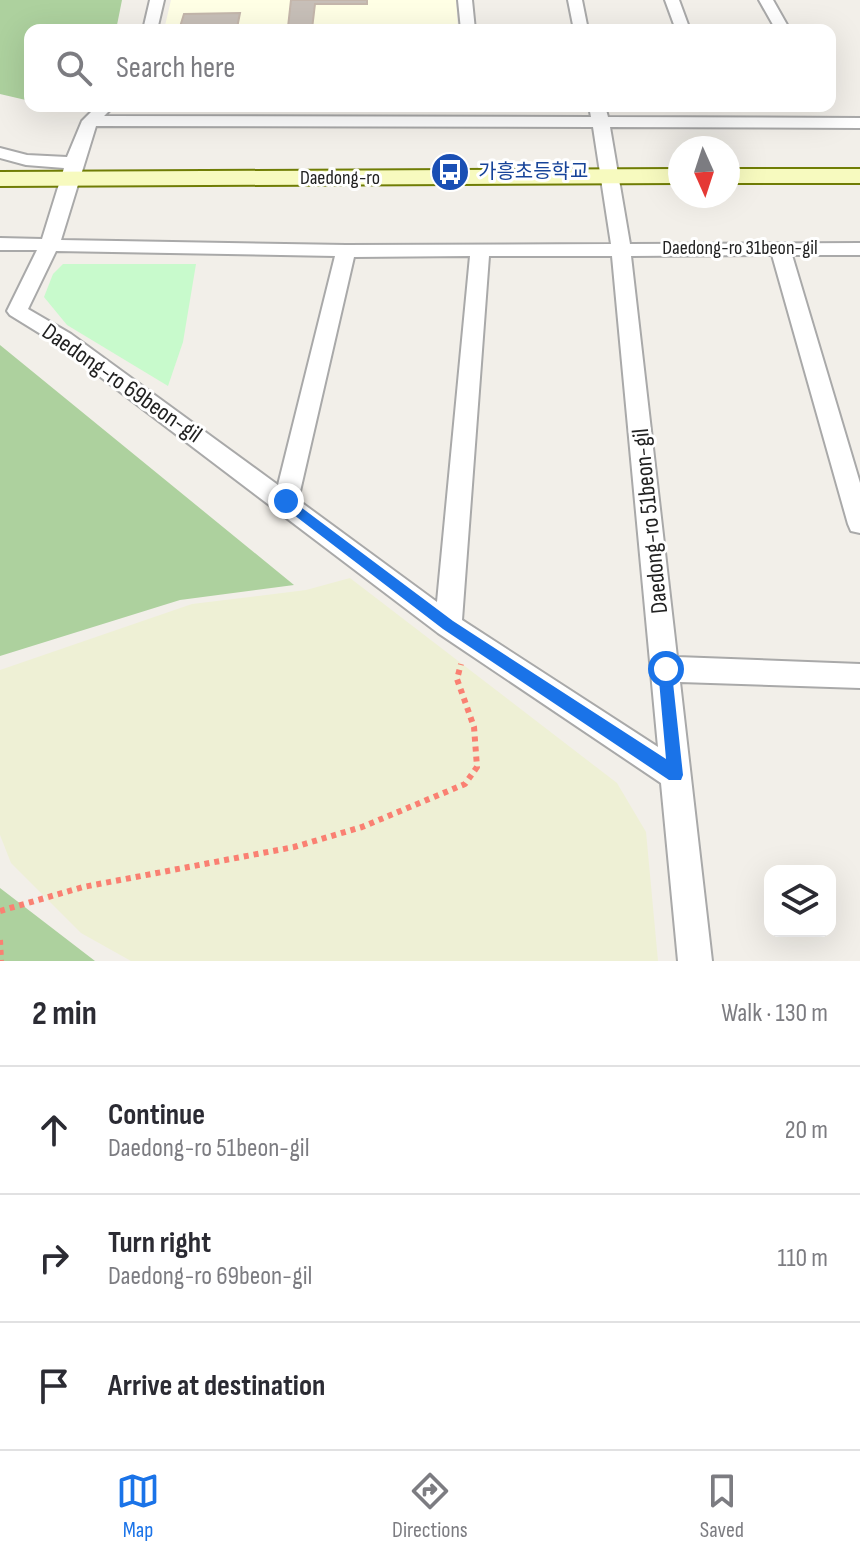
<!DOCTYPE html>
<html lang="en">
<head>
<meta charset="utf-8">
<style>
	:root { --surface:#fff; --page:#f7f7f7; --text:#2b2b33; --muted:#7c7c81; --line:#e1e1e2; --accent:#1a73e8 }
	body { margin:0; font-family:"Sofia Sans Condensed","Noto Sans KR",sans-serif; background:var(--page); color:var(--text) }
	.controls { position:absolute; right:24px; bottom:24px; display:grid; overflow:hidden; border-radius:16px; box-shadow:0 8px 32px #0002 }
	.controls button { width:72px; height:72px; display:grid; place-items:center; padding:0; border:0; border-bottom:2px solid var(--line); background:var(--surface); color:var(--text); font:40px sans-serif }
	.compass { position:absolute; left:668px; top:136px; width:72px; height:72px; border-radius:50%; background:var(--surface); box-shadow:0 8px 32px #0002; rotate:177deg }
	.stop { position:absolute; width:24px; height:24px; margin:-18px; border:6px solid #1a73e8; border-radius:50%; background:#fff }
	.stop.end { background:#1a73e8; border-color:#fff; box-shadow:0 2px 8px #0008 }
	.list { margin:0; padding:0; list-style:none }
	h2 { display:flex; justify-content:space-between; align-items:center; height:104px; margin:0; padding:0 32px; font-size:34px }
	h2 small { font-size:26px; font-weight:400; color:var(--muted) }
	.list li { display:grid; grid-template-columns:52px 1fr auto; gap:24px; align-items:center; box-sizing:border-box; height:128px; padding:0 32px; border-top:2px solid var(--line) }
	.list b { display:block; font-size:30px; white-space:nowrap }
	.list p { margin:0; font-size:26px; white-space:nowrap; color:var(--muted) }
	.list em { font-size:26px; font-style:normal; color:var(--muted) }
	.icon { flex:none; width:44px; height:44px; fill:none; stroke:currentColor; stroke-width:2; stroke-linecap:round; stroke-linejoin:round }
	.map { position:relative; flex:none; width:860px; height:961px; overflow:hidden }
	.search { position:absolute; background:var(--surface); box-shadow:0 8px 32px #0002; left:24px; right:24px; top:24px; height:88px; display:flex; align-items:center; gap:20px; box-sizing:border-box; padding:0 28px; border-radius:16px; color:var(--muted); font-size:30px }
	.sheet { height:488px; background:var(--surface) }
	nav { display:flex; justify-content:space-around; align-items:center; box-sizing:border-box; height:112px; border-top:2px solid var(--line); background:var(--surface); font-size:22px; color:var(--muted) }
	nav a { display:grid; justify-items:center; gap:4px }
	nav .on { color:var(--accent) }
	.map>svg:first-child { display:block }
	.education { fill:#ffffe5 }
	.farmland { fill:#eef0d5 }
	.forest { fill:#add19e }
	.park { fill:#c8facc }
	.building { fill:#c7bfb8; stroke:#c4b6ab; stroke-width:2 }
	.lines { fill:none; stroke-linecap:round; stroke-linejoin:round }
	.street-casing { stroke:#a9a9a9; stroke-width:4 }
	.secondary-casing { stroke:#707d05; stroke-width:4 }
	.path { stroke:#fa8072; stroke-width:6; stroke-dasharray:5 5; stroke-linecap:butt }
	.street { fill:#fff; fill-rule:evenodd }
	.secondary { fill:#f7fabf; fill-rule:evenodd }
	.route { fill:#1a73e8 }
	.labels { text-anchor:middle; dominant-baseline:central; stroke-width:6; stroke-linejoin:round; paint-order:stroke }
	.far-transit-label { font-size:20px; fill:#164399; stroke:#fff; text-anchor:start }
	.far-street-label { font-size:20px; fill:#222; stroke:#fff }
	.street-label { font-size:24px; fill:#222; stroke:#fff }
</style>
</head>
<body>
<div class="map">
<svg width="860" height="961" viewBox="0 0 860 961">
	<rect width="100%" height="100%" fill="#f2efe9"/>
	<path class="education" d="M171 0H456L458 30H164Z"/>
	<path class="farmland" d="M350 578 617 783 646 832 658 961H131L81 933 11 863 0 835V670L192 604 306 590Z"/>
	<path class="forest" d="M0 0H122L116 30H30V101L0 94Z
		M0 345 294 585 180 600 0 656Z
		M0 888 95 961H0Z"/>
	<path class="park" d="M63 264H196L183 342 168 386 67 325 44 297 53 274Z"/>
	<path class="building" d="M291 0H367V4H315L312 29 416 30H179L184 14 240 13 237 28 288 27Z"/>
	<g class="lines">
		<g class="street-casing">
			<path id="street" d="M150 0H164L157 30H143Z
				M458 0H472L475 30H461Z
				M568 0H582L588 30H574Z
				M665 0H679L690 30H676Z
				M759 0H773L790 30H776Z
				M97 106H114L104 116 591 117 589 106H605L608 117 860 118V128L610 127 630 244 860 243V255H792L860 483V533L851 531 848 524 772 255 631 256 677 657 860 664V688L680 682 712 961H678L661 783 438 633 57 344 10 315 7 311 37 250H0V238L42 239 64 168 26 165 0 158V148L27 155 67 157 82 121ZM96 126 593 127 611 244 346 245 61 240ZM56 251 335 256 278 485 71 334 28 309ZM470 256 437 602 298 500 354 257ZM489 256H612L658 747 462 620Z"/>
		</g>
		<g class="secondary-casing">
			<path id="secondary" d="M680 169V183L0 186V172Z
				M728 169H860V183H728Z"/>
		</g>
		<path class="path" d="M0 911 83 887 294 847 362 827 465 784 477 767 474 727 457 679 461 664
			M0 940 1 961"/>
		<use href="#street" class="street"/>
		<use href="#secondary" class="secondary"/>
	</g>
	<path class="route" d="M286 496 453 621 666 759 658 669 666 662 671 664 683 775 681 780H669L443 629 281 505V498Z"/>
	<defs>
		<g id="bus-disc" transform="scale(2)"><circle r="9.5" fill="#1a4fb4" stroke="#fff"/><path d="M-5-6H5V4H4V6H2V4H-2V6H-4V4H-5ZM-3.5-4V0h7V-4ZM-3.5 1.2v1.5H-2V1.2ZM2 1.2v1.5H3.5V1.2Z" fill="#fff"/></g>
	</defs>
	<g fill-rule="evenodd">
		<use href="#bus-disc" x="450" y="172"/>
	</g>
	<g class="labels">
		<g class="far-transit-label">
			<text x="478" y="172">가흥초등학교</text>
		</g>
		<g class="far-street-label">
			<text x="340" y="178">Daedong-ro</text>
			<text x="740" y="248">Daedong-ro 31beon-gil</text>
		</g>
		<g class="street-label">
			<text transform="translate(122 383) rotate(35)">Daedong-ro 69beon-gil</text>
			<text transform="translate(650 521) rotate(-96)">Daedong-ro 51beon-gil</text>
		</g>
	</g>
</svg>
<div class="controls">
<button><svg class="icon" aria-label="layers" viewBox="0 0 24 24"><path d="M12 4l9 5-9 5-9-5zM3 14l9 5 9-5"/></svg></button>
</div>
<svg class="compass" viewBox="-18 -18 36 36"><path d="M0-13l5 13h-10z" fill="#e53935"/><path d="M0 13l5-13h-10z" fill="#7c7c81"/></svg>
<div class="stop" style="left:666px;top:669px"></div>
<div class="stop end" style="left:286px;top:501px"></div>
<div class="search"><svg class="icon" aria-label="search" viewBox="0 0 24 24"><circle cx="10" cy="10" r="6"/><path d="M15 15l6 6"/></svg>Search here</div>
</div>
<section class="sheet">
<h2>2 min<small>Walk · 130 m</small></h2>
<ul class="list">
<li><svg class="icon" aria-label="ahead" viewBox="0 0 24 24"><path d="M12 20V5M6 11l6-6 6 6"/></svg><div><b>Continue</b><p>Daedong-ro 51beon-gil</p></div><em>20 m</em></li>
<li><svg class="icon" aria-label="right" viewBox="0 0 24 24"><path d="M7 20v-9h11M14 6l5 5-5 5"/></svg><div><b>Turn right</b><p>Daedong-ro 69beon-gil</p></div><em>110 m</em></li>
<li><svg class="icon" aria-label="arrive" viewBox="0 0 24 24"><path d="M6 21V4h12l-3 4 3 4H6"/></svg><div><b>Arrive at destination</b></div></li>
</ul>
</section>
<nav>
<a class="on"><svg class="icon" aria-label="map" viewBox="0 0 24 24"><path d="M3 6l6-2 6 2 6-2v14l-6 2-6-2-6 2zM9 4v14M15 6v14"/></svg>Map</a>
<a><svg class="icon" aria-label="directions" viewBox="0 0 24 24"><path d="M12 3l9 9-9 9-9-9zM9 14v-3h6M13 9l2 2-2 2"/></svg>Directions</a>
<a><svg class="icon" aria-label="saved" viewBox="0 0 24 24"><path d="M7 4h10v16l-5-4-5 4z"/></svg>Saved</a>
</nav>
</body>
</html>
